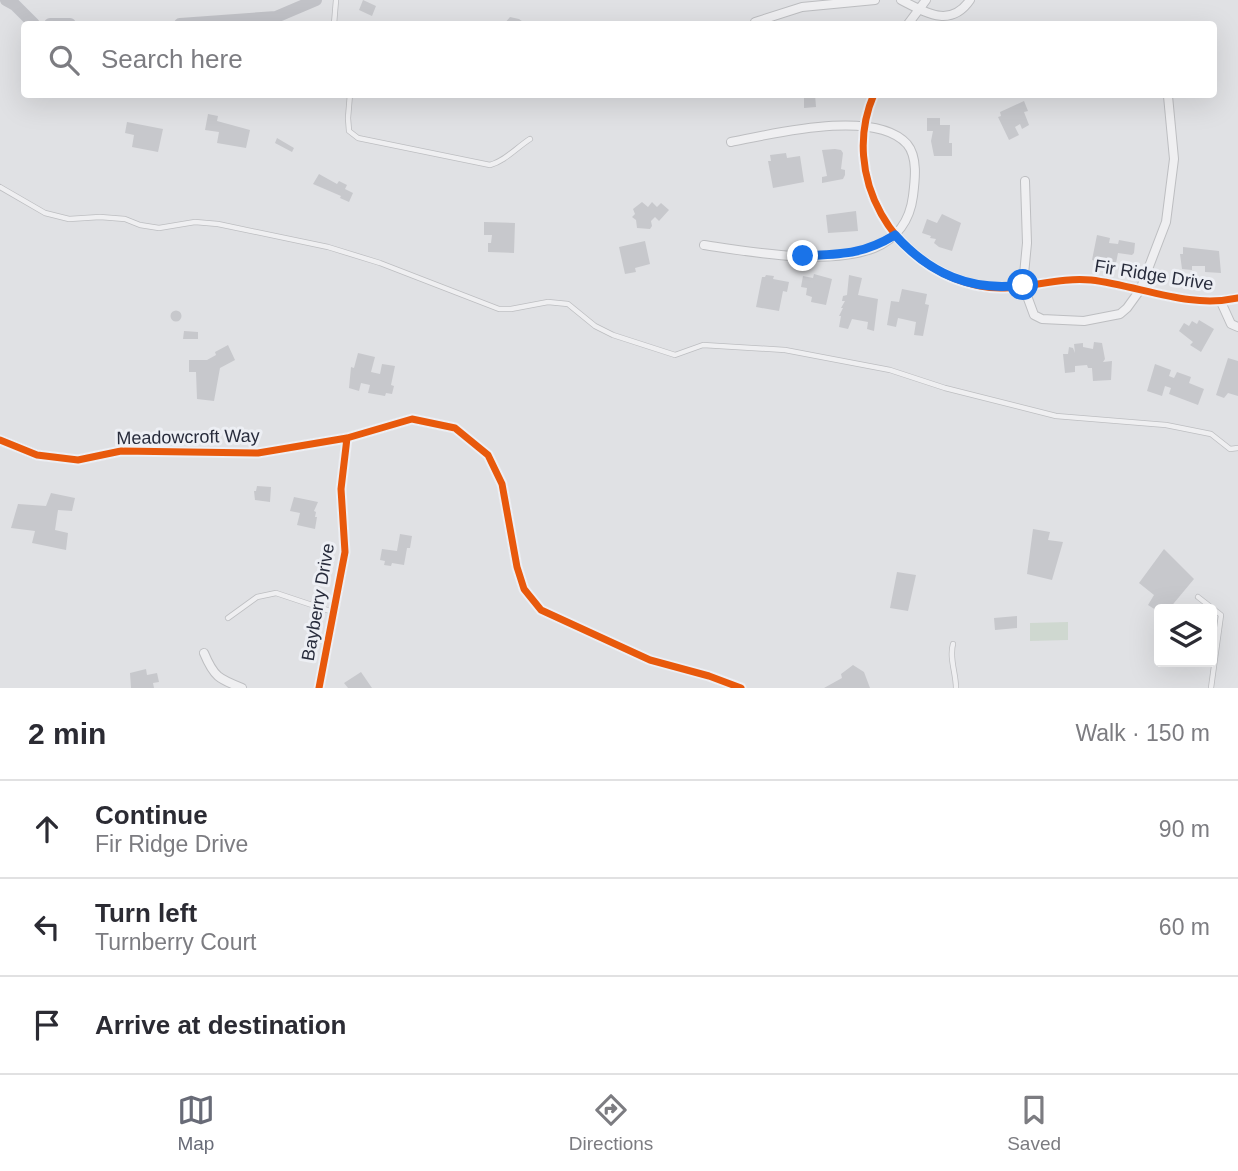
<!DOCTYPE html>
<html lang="en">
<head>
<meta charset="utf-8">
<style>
	:root { --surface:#fff; --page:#f2f2f3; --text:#2b2b33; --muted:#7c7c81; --line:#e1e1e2; --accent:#686b77 }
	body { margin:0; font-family:Helvetica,sans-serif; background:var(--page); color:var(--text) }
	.controls { position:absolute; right:21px; bottom:21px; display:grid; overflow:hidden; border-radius:7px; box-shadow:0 7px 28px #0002 }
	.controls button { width:63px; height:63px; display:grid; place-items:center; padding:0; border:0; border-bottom:2px solid var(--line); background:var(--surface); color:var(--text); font:35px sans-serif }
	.stop { position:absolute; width:21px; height:21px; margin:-16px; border:5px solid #1a73e8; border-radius:50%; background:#fff }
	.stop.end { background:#1a73e8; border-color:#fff; box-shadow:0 2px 7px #0008 }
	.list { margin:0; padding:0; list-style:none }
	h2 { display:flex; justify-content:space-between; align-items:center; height:91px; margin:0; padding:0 28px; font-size:30px }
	h2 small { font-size:23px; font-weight:400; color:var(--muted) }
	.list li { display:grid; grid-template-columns:46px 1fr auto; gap:21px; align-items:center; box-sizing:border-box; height:98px; padding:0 28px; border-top:2px solid var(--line) }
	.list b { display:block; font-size:26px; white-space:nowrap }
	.list p { margin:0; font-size:23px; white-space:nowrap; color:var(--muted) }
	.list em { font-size:23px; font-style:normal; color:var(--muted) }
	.icon { flex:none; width:38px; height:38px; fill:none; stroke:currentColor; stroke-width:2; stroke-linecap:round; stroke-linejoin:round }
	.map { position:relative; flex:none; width:1238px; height:688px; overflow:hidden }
	.search { position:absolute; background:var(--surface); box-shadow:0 7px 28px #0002; left:21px; right:21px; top:21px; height:77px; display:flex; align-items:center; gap:18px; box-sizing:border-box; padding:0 24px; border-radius:7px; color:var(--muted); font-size:26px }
	.sheet { height:385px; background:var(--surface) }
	nav { display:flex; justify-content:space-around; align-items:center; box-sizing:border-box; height:98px; border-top:2px solid var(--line); background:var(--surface); font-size:19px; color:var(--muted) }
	nav a { display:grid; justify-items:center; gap:4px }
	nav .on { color:var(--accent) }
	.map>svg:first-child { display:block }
	.green { fill:#cfd8d0 }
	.building { fill:#c7c8cc }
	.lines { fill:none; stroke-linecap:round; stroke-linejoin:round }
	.lane-casing { stroke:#bdbec1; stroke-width:6 }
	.street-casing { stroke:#bdbec1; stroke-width:10 }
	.lane { stroke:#efeff1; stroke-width:4.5 }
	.street { stroke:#efeff1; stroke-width:8 }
	.secondary { stroke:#c1c2c7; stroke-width:12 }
	.cycleway-casing { stroke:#edeff4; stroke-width:11 }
	.cycleway { stroke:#e8590c; stroke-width:7 }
	.route { stroke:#1a73e8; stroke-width:9 }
	.labels { text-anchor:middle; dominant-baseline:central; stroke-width:6; stroke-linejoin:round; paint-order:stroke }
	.street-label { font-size:18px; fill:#282c3c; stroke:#edeff4 }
</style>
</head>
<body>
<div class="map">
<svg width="1238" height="688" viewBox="0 0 1238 688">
	<rect width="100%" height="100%" fill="#e0e1e4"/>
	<path class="green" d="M1068 622V640L1030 641V623Z"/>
	<path class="building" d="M363 0 376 6 372 16 359 10Z
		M510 17 519 19 526 24H504Z
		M795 94H815L816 107 804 108V97L796 98Z
		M1024 101 1028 111 1024 112 1029 125 1022 129 1020 124 1015 127 1019 135 1009 140 998 117 1001 116 1000 112Z
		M208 114 218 116 217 121 250 130 246 148 217 143 219 132 205 130Z
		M927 118H940V125H950L949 143H952V156H934L931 141 933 131H927Z
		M127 122 163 129 158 152 132 147 134 135 125 133Z
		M277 138 294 148 292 152 275 143Z
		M835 149 841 150 843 153 841 169 845 170V175L843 179 822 183V177L827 176 822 150Z
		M786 153 787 158 800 156 804 182 773 188 768 161H771L770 155Z
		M319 174 337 184 339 181 347 185 345 189 353 193 349 202 340 198 341 196 313 184Z
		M642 202 648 207 652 202 657 207 661 203 669 210 659 221 655 217 651 221 652 226 650 229 637 228 636 220 632 217 635 214 633 209Z
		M856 211 858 231 828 233 826 215Z
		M942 214 961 223 952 251 939 247 934 243 936 239 930 238 931 236 922 233 927 219 937 223Z
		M484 222 515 223 514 253 488 252V243H491L492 235H484Z
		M1097 235 1110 238 1109 243 1118 244 1119 240 1135 243 1134 253 1132 255 1118 253 1116 263 1108 261V264L1092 260Z
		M645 241 650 264 635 268 636 272 625 274 619 247Z
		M1183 247 1219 251 1221 273 1205 272V266H1192V270L1182 269 1180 254H1183Z
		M814 274 832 279 826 305 811 302 812 297 806 295 807 288 801 287 803 276 813 278Z
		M766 275 774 276 773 279 789 282 787 292 783 291 779 311 756 307 762 277H765Z
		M849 275 862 278 858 295 878 299 874 331 867 329 868 322 852 319 848 329 839 327 841 316H839L843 308H841L845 301H842L843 296 847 295Z
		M902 289 927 294 925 304 929 305 923 336 914 335 916 322 898 318 896 327 887 325 891 301 899 302Z
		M170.5 316a5.5 5.5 0 1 1 11 0a5.5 5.5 0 1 1-11 0Z
		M1199 320 1214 329 1201 352 1190 345 1193 342 1179 331 1184 323 1189 326 1192 321 1197 324Z
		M184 331 198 332V339H183Z
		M1094 342 1102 343 1105 359 1103 362 1112 361 1111 380 1093 381 1092 368H1088L1087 365 1075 366V372L1065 373 1063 354H1068L1069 347 1073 348 1075 353 1074 344 1083 343V347L1093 349Z
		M228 345 235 360 220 368 214 401 197 399 196 372H189V360H207L216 355 215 352Z
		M358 353 375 357 371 372 380 374 382 364 395 366 391 385 394 386 392 394 386 393 385 396 368 393 370 385 361 383 359 391 349 388 351 367 354 368Z
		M1228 358 1238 361V396L1228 393 1224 398 1216 395Z
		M1155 364 1171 370 1169 376 1174 378 1177 372 1191 377 1189 383 1204 389 1198 405 1169 394 1171 388 1165 386 1162 396 1147 391Z
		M257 486 271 487 270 502 255 500 254 491H256Z
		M51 493 75 498 72 511 58 510 55 530 68 533 66 550 32 543 35 531 11 528 18 504 46 506Z
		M294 497 318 502 314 511 316 512 315 517H317L315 529 297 525 300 513 290 511Z
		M1033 529 1050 532 1048 540 1063 542 1052 580 1027 574Z
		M400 534 412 536 410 548H407L404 565 392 563 391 566 384 565 385 561 380 560 382 549 397 551Z
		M1164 549 1194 579 1169 609H1159V612L1148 605 1154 595 1139 583Z
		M897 572 916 575 908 611 890 608Z
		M1017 616V628L995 630 994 618Z
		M853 665 864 672 870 688H824L842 678 841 674Z
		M146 669 147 675 157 673 159 682 153 683 154 688H131L130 673Z
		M361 672 372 688H348L344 683Z"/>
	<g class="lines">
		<g class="lane-casing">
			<path id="lane" d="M334 24 336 0
				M350 94 348 118 349 131 358 138 490 165C505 161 516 148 530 139
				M0 187 45 213 69 219 100 217 125 219 140 225 159 228 195 222 218 224 328 247 380 263 499 309H511L548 302 568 304 595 326 613 335 675 355 703 345 785 350 890 370 945 388 1056 416 1166 425 1211 434 1230 449 1238 448
				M1198 597 1221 615 1211 688
				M228 618 257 597 276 593 333 612
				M953 644C949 658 956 673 956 688"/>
		</g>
		<g class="street-casing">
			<path id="street" d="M901 0C925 12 950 29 970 0
				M755 22 802 7 875 0
				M908 24 926 0
				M874 94C839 175 893 269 980 286 1016 294 1054 276 1091 280 1141 286 1188 309 1238 298
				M1025 181 1027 243 1023 285 1034 315 1042 319 1084 321 1120 314 1127 308 1140 290 1166 222 1174 159 1168 96
				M704 245C751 252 829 266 874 248 897 239 910 220 913 196 915 180 918 157 907 144 875 108 772 134 731 142
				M1221 302 1231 324 1238 327
				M0 440 37 455 78 460 121 451 258 453 347 438 412 419 455 428 488 455 502 484 517 567 524 589 541 610 650 660 709 676 741 688
				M204 653C214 677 219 679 242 688
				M319 688 345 552 341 489 347 438"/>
		</g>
		<use href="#lane" class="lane"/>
		<use href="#street" class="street"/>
		<path class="secondary" d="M6 0 15 5 34 24
			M50 24H70
			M180 24 276 17 316 0"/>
		<g class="cycleway-casing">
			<path id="cycleway" d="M874 94C839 175 893 269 980 286 1016 294 1054 276 1091 280 1141 286 1188 309 1238 298
				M0 440 37 455 78 460 121 451 258 453 347 438 412 419 455 428 488 455 502 484 517 567 524 589 541 610 650 660 709 676 741 688
				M319 688 345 552 341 489 347 438"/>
		</g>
		<use href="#cycleway" class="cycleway"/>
	</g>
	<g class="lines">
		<path class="route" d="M803 256C841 254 862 255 895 235 930 274 971 292 1023 285"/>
	</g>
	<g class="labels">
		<g class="street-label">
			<text transform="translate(1154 275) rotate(9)">Fir Ridge Drive</text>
			<text transform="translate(188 437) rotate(-1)">Meadowcroft Way</text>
			<text transform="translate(318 602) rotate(-80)">Bayberry Drive</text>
		</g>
	</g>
</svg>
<div class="controls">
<button><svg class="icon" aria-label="layers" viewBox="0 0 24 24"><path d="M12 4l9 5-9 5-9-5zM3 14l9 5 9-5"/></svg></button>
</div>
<div class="stop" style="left:1023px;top:285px"></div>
<div class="stop end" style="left:803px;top:256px"></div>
<div class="search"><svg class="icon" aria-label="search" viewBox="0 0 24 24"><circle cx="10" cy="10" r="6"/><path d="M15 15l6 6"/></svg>Search here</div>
</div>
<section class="sheet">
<h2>2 min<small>Walk · 150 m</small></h2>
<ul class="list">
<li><svg class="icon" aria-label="ahead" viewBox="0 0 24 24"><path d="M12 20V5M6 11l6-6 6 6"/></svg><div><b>Continue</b><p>Fir Ridge Drive</p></div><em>90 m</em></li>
<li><svg class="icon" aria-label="left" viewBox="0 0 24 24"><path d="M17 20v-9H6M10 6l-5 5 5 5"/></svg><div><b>Turn left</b><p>Turnberry Court</p></div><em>60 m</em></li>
<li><svg class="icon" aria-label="arrive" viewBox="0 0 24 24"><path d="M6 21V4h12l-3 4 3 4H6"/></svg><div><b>Arrive at destination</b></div></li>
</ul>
</section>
<nav>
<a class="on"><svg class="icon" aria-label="map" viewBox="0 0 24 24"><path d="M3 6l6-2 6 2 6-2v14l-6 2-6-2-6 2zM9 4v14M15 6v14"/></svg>Map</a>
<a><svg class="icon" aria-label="directions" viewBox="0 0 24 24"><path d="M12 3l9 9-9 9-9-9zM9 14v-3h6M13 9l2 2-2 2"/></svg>Directions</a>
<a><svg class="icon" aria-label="saved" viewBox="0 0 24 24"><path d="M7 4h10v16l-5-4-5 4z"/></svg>Saved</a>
</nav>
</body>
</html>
